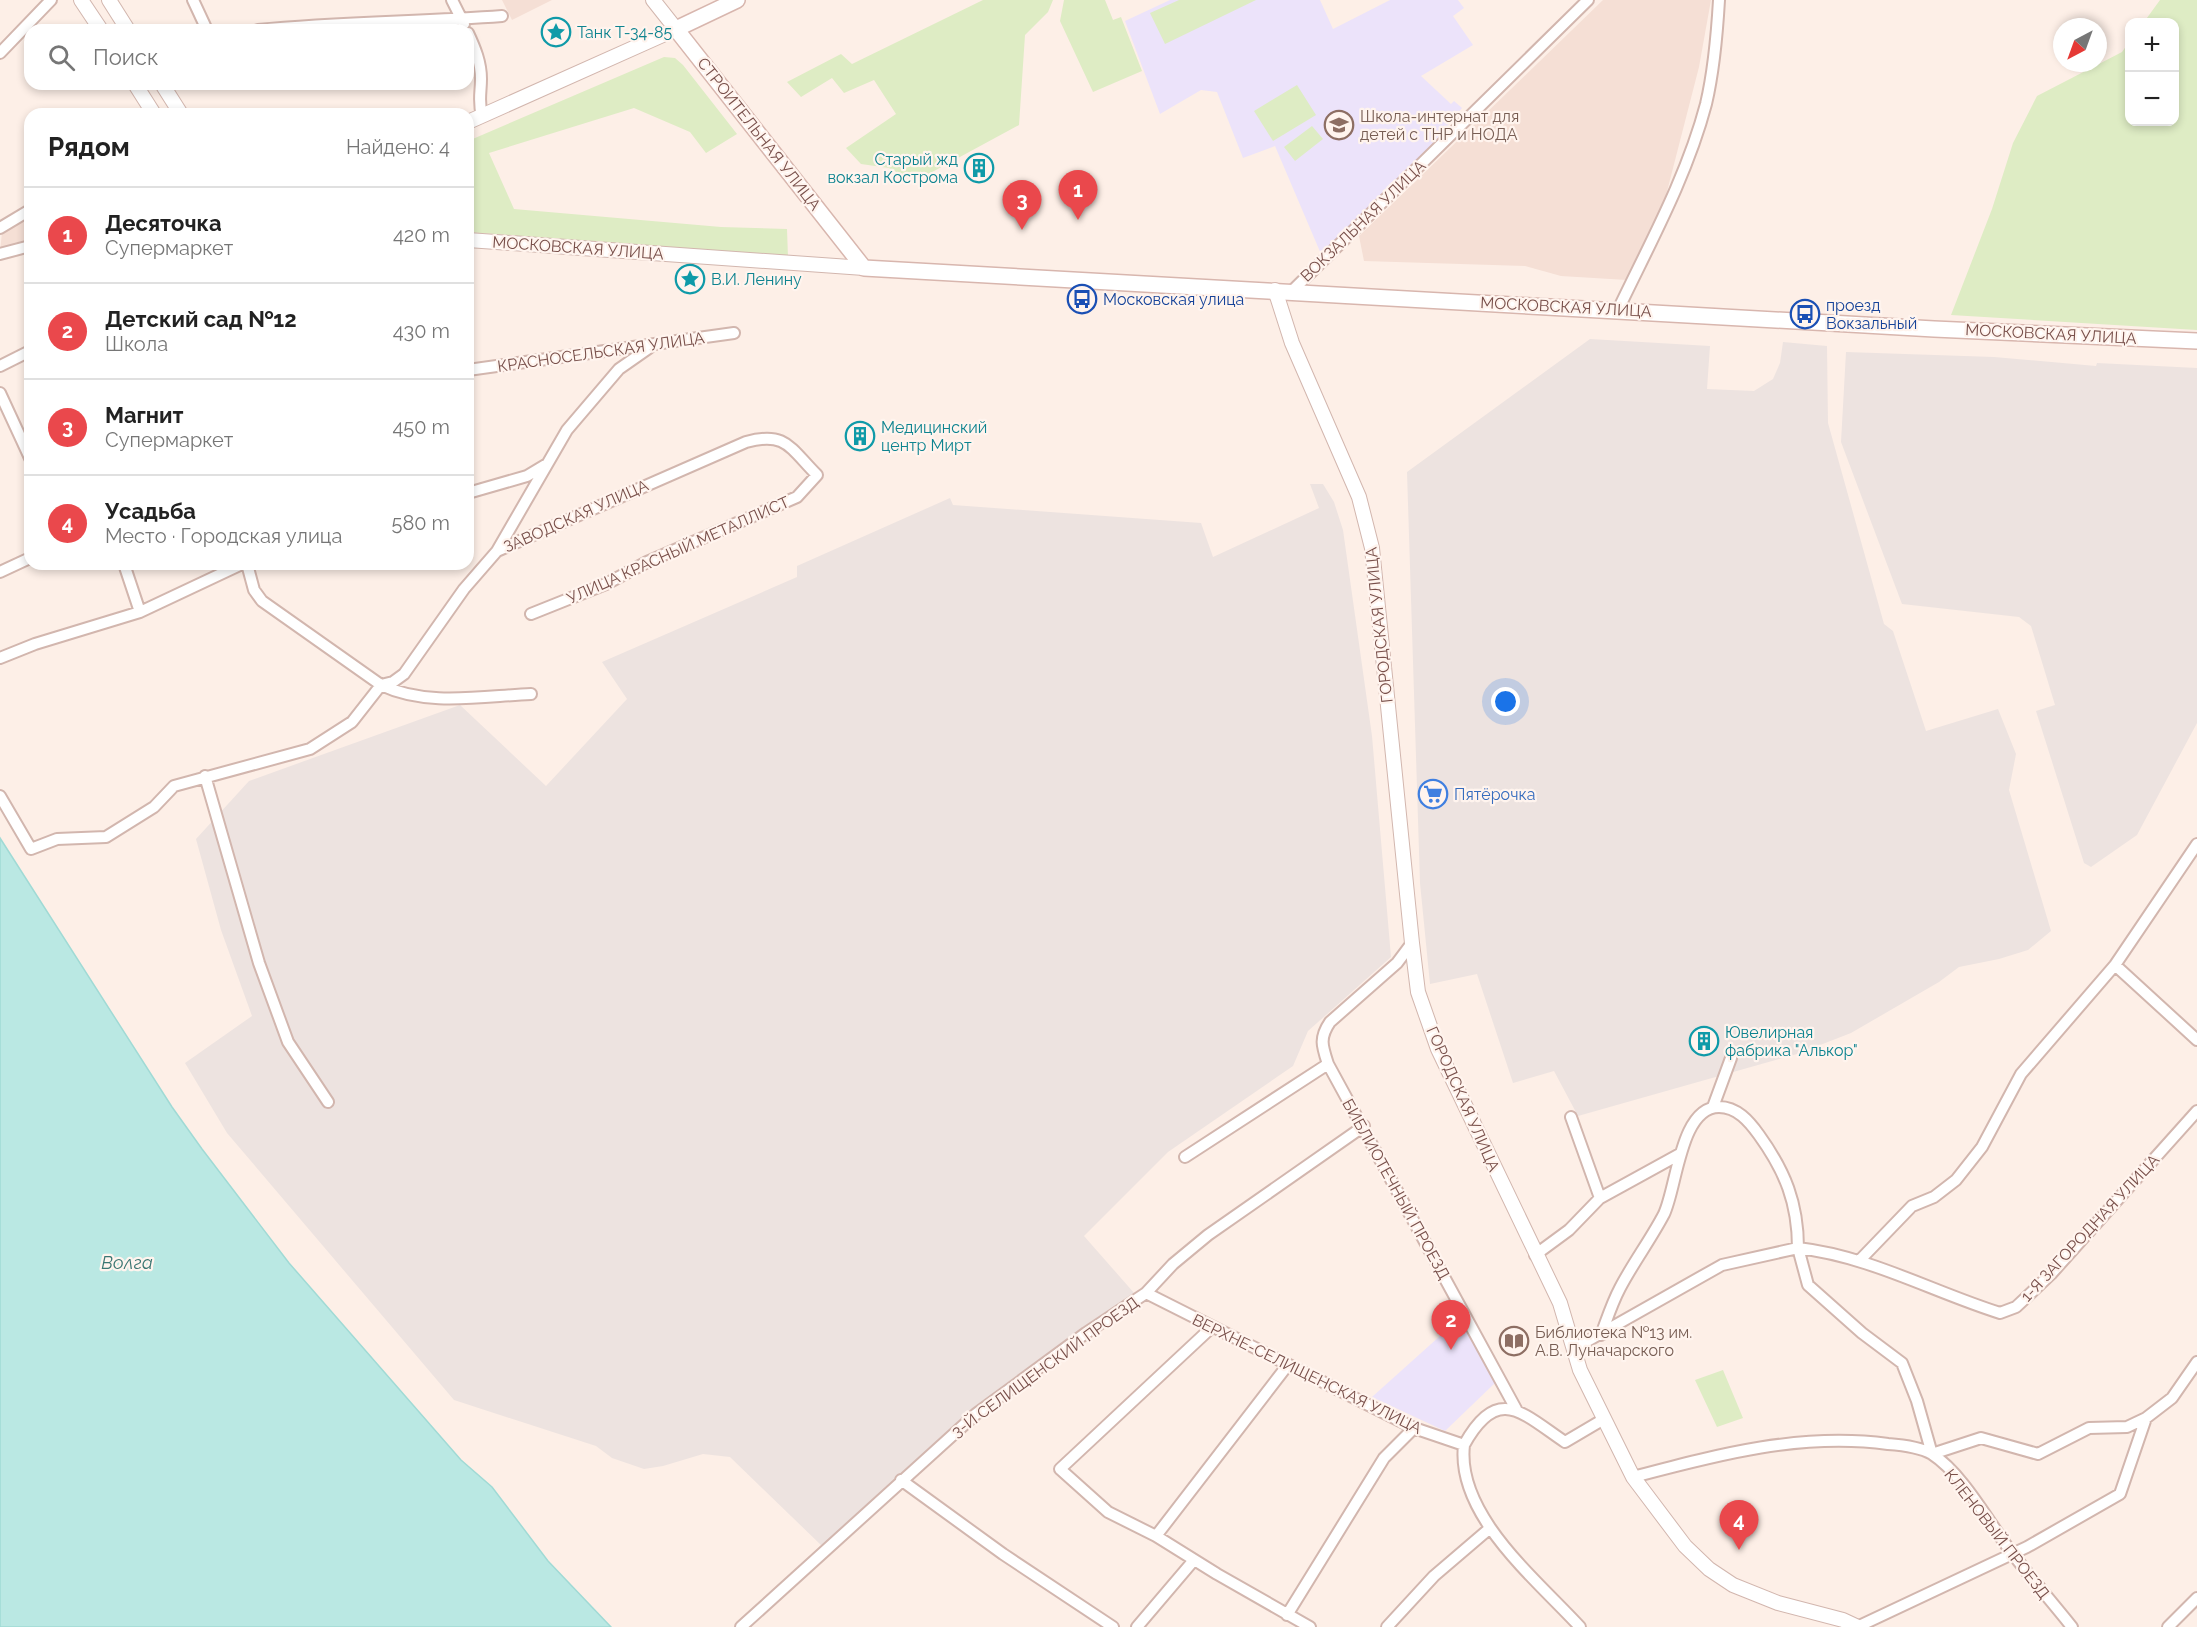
<!DOCTYPE html>
<html lang="ru">
<head>
<meta charset="utf-8">
<style>
	:root { --surface:#fff; --page:#f2f2f2; --text:#222; --muted:#767676; --line:#e0e0e0; --accent:#ea484c }
	body { margin:0; font-family:Raleway,sans-serif; background:var(--page); color:var(--text) }
	.controls { position:absolute; right:18px; top:18px; display:grid; overflow:hidden; border-radius:12px; box-shadow:0 3px 9px #0003 }
	.controls button { width:54px; height:54px; display:grid; place-items:center; padding:0; border:0; border-bottom:2px solid var(--line); background:var(--surface); color:var(--text); font:30px sans-serif }
	.compass { position:absolute; left:2053px; top:18px; width:54px; height:54px; border-radius:50%; background:var(--surface); box-shadow:0 3px 9px #0003; rotate:221deg }
	.you { position:absolute; left:1506px; top:702px; width:21px; height:21px; margin:-15px; border:4px solid #fff; border-radius:50%; background:#1a73e8; box-shadow:0 0 0 9px #1a73e833 }
	.badge { display:grid; place-items:center; width:39px; height:39px; border-radius:50%; background:var(--accent); color:#fff; font-size:20px; font-weight:700 }
	.pin { position:absolute; translate:-50% -50px; filter:drop-shadow(0 2px 3px #0008) }
	.pin::after { content:''; position:absolute; top:32px; width:21px; height:18px; background:inherit; clip-path:polygon(0 0,100% 0,50% 100%) }
	.list { margin:0; padding:0; list-style:none }
	h2 { display:flex; justify-content:space-between; align-items:center; height:78px; margin:0; padding:0 24px; font-size:26px }
	h2 small { font-size:20px; font-weight:400; color:var(--muted) }
	.list li { display:grid; grid-template-columns:39px 1fr auto; gap:18px; align-items:center; box-sizing:border-box; height:96px; padding:0 24px; border-top:2px solid var(--line) }
	.list b { display:block; font-size:22px; white-space:nowrap }
	.list p { margin:0; font-size:20px; white-space:nowrap; color:var(--muted) }
	.list em { font-size:20px; font-style:normal; color:var(--muted) }
	.icon { flex:none; width:33px; height:33px; fill:none; stroke:currentColor; stroke-width:2; stroke-linecap:round; stroke-linejoin:round }
	.map { position:relative; flex:none; width:2197px; height:1627px; overflow:hidden }
	.search { position:absolute; background:var(--surface); box-shadow:0 3px 9px #0003; left:24px; top:24px; width:450px; height:66px; display:flex; align-items:center; gap:15px; box-sizing:border-box; padding:0 21px; border-radius:18px; color:var(--muted); font-size:22px }
	.panel { position:absolute; background:var(--surface); box-shadow:0 3px 9px #0003; left:24px; top:108px; width:450px; height:462px; border-radius:18px }
	.map>svg:first-child { display:block }
	.residential { fill:#f5dfd5 }
	.industrial { fill:#ede3e0 }
	.education { fill:#ece3fa }
	.green { fill:#deecc4 }
	.water { fill:#bae8e3; stroke:#a0dad5; stroke-width:1.5 }
	.lines { fill:none; stroke-linecap:round; stroke-linejoin:round }
	.minor-casing { stroke:#d2b6ae; stroke-width:14 }
	.tertiary-casing { stroke:#d2b6ae; stroke-width:16 }
	.secondary-casing { stroke:#d8b6ae; stroke-width:18 }
	.minor { stroke:#fff; stroke-width:10 }
	.tertiary { stroke:#fff; stroke-width:14 }
	.secondary { stroke:#fff; stroke-width:15 }
	.labels { text-anchor:middle; dominant-baseline:central; stroke-width:4.5; stroke-linejoin:round; paint-order:stroke }
	.culture-label { font-size:16px; fill:#0d838f; stroke:#fff4ee; text-anchor:start }
	.education-label { font-size:16px; fill:#785e54; stroke:#fff4ee; text-anchor:start }
	.street-label { font-size:16px; fill:#784f4a; stroke:#fff4ee }
	.transit-label { font-size:16px; fill:#164399; stroke:#fff4ee; text-anchor:start }
	.shop-label { font-size:16px; fill:#366cbe; stroke:#fff4ee; text-anchor:start }
	.water-label { font-size:18px; font-style:italic; fill:#3a7672; stroke:#fff4ee }
</style>
</head>
<body>
<div class="map">
<svg width="2197" height="1627" viewBox="0 0 2197 1627">
	<rect width="100%" height="100%" fill="#fdefe7"/>
	<path class="residential" d="M502 0H552L512 20Z
		M1603 0H1711L1699 67 1663 207 1627 280 1561 276 1525 266 1364 261 1359 236Z
		M30 215V243L0 252 2 232Z"/>
	<path class="industrial" d="M1590 339 1710 346 1707 389 1754 391 1773 379 1780 363 1783 342 1827 346 1828 423 1884 624 1893 631 1926 731 1998 709 2016 754 2009 790 2051 931 2028 950 1999 959 1959 967 1939 982 1851 1033 1797 1054 1578 1116 1554 1071 1513 1083 1477 974 1430 984 1420 883 1407 472Z
		M1846 352 1994 357 2096 366 2097 363 2197 368V723L2137 835 2091 867 2084 863 2036 711 2055 705 2031 626 2019 617 1902 604 1841 442Z
		M1310 484H1323L1334 502 1343 530 1372 736 1391 957 1308 1031 1293 1066 1168 1152 1084 1236 1135 1294 974 1410 822 1546 730 1457 703 1454 663 1466 644 1469 612 1458 596 1446 454 1400 227 1133 185 1063 252 1016 221 930 196 839 249 781 460 705 546 786 627 699 602 662 797 577V566L950 498 953 505 1201 523 1213 557 1319 508Z"/>
	<path class="education" d="M1170 0H1320L1333 29 1390 0H1458L1464 8 1453 16 1473 45 1421 76 1451 104 1454 101 1462 108 1430 147 1321 254 1275 146 1243 158 1217 92 1201 90 1160 114 1125 21Z
		M1460 1318 1496 1382 1445 1431 1372 1397Z"/>
	<path class="green" d="M983 0H1053L1048 12 1025 35 1019 125 923 177 904 176 889 168 861 164 846 148 896 114 874 80 844 93 832 78 801 97 787 82 841 54 852 64Z
		M1064 0H1105L1113 20 1121 17 1142 71 1093 92 1060 21Z
		M1179 0H1256L1165 44 1150 13Z
		M2160 0H2197V330L1951 315 1992 209 2013 143 2037 96 2122 52 2129 42 2130 122H2174V22H2144Z
		M664 57 675 58 683 65 737 134 706 153 690 132 634 108 489 153 514 209 721 227 787 229 788 257 468 232V141Z
		M1297 85 1316 115 1273 141 1254 111Z
		M1312 126 1323 139 1295 161 1284 147Z
		M1723 1370 1743 1418 1717 1427 1695 1380Z"/>
	<path class="water" d="M0 838 172 1107 202 1149 289 1263 461 1460 492 1487 548 1561 611 1627H0Z"/>
	<g class="lines">
		<g class="minor-casing">
			<path id="minor" d="M193 0 207 30
				M452 0 464 24
				M258 30C339 22 421 22 502 16
				M468 33C475 48 481 62 481 79 481 93 478 101 482 116
				M0 53 51 0
				M0 228 30 210
				M0 254 30 246
				M1292 291 1588 0
				M1618 310C1650 243 1687 176 1706 104 1714 70 1717 35 1719 0
				M0 366 30 351
				M468 370 734 333
				M0 393 30 458
				M468 493 527 476 547 464
				M497 551 567 430 619 369 649 348
				M124 564 140 612
				M247 564 254 590 262 601 381 685C427 707 482 696 531 694
				M0 572 30 558
				M0 658 35 644 140 612 242 564
				M205 776 259 963 288 1042 328 1102
				M0 796 31 849 57 839 106 837 154 807 174 786 310 749 352 722 381 685 393 682 404 674 464 589 497 551 746 442C786 431 790 448 817 475L797 497 647 562 606 584 531 614
				M1412 943 1397 963 1330 1022C1319 1038 1322 1046 1328 1064L1516 1409
				M2115 965 2197 1040
				M1713 1107 1731 1058
				M1571 1117 1600 1198
				M1185 1157 1328 1064
				M1535 1255 1569 1230 1600 1198 1680 1154
				M1859 1261 1912 1206 1934 1197 1956 1180 1982 1147 2021 1074 2115 965 2197 844
				M1146 1293 1414 1428 1464 1445C1456 1515 1536 1579 1580 1627
				M1211 1328 1060 1469 1108 1512 1156 1536 1217 1574 1310 1627
				M1601 1335C1607 1319 1612 1303 1620 1288 1633 1263 1651 1239 1664 1214 1677 1187 1680 1107 1719 1107 1737 1107 1749 1121 1759 1135 1785 1171 1798 1203 1798 1248 1869 1256 1933 1292 2000 1313L2016 1307 2051 1274 2197 1111
				M1575 1348 1722 1265 1798 1248 1808 1285 1862 1333 1902 1363 1917 1401 1932 1454
				M1464 1445C1498 1384 1522 1413 1565 1442L1604 1419
				M1932 1454 1981 1438 2038 1454 2089 1428 2127 1427 2146 1418 2172 1398 2197 1362
				M1633 1477C1716 1455 1801 1432 1888 1444 1902 1445 1920 1447 1932 1454 1963 1474 1989 1523 2012 1553 2031 1578 2052 1602 2072 1627
				M901 1480 1003 1554 1113 1627
				M1156 1536 1287 1366
				M1287 1615 1384 1458 1414 1428
				M741 1627 976 1414 1086 1333 1146 1293 1173 1264 1208 1235 1364 1126
				M1137 1627 1194 1560
				M1387 1627 1434 1576 1489 1529
				M1857 1627 2027 1547 2120 1494 2146 1418
				M2168 1627 2197 1598"/>
		</g>
		<g class="tertiary-casing">
			<path id="tertiary" d="M81 0 101 30
				M109 0 128 30
				M135 84 154 114
				M162 84 181 114
				M468 122 676 29 653 0
				M468 240 864 268
				M1275 290 1292 343 1359 497 1372 548 1412 943 1418 992 1438 1049 1560 1303 1580 1370 1633 1477 1685 1546 1709 1569 1733 1585 1778 1603 1843 1620 1858 1627"/>
		</g>
		<g class="secondary-casing">
			<path id="secondary" d="M737 0 676 29 864 268 1934 329 2197 341"/>
		</g>
		<use href="#minor" class="minor"/>
		<use href="#tertiary" class="tertiary"/>
		<use href="#secondary" class="secondary"/>
	</g>
	<defs>
		<g id="sight-ring" transform="scale(1.5)"><circle r="9.5" fill="#fff4ee" stroke="#0f9aa8" stroke-width="1.5"/><path d="M0-6L1.8-2.2L6-1.7L2.9 1.2L3.7 5.4L0 3.3L-3.7 5.4L-2.9 1.2L-6-1.7L-1.8-2.2Z" fill="#0f9aa8"/></g>
		<g id="school-ring" transform="scale(1.5)"><circle r="9.5" fill="#fff4ee" stroke="#8d6e63" stroke-width="1.5"/><path d="M0-5L7-2L0 1L-7-2ZM-4 1L0 2.5L4 1V4Q0 6-4 4Z" fill="#8d6e63"/></g>
		<g id="building-ring" transform="scale(1.5)"><circle r="9.5" fill="#fff4ee" stroke="#0f9aa8" stroke-width="1.5"/><path d="M-4-6H4V6H1V3H-1V6H-4ZM-2.5-4.3h1.7v1.8h-1.7ZM.8-4.3h1.7v1.8H.8ZM-2.5-1h1.7V.8h-1.7ZM.8-1h1.7V.8H.8Z" fill="#0f9aa8"/></g>
		<g id="bus-ring" transform="scale(1.5)"><circle r="9.5" fill="#fff4ee" stroke="#1a4fb4" stroke-width="1.5"/><path d="M-5-6H5V4H4V6H2V4H-2V6H-4V4H-5ZM-3.5-4V0h7V-4ZM-3.5 1.2v1.5H-2V1.2ZM2 1.2v1.5H3.5V1.2Z" fill="#1a4fb4"/></g>
		<g id="supermarket-ring" transform="scale(1.5)"><circle r="9.5" fill="#fff4ee" stroke="#3f7fe0" stroke-width="1.5"/><path d="M-6-5.5h2.5l.6 2H6L4.5 2H-2.5L-4.4-4H-6ZM-1.5 3.2a1.3 1.3 0 1 0 .1 0ZM3 3.2a1.3 1.3 0 1 0 .1 0Z" fill="#3f7fe0"/></g>
		<g id="library-ring" transform="scale(1.5)"><circle r="9.5" fill="#fff4ee" stroke="#8d6e63" stroke-width="1.5"/><path d="M-6-4Q-3-5.5-.7-3.5V5Q-3 3-6 4ZM6-4Q3-5.5 .7-3.5V5Q3 3 6 4Z" fill="#8d6e63"/></g>
	</defs>
	<g fill-rule="evenodd">
		<use href="#sight-ring" x="556" y="32"/>
		<use href="#school-ring" x="1339" y="125"/>
		<use href="#building-ring" x="979" y="168"/>
		<use href="#sight-ring" x="690" y="279"/>
		<use href="#bus-ring" x="1082" y="299"/>
		<use href="#bus-ring" x="1805" y="314"/>
		<use href="#building-ring" x="860" y="436"/>
		<use href="#supermarket-ring" x="1433" y="794"/>
		<use href="#building-ring" x="1704" y="1041"/>
		<use href="#library-ring" x="1514" y="1341"/>
	</g>
	<g class="labels">
		<g class="culture-label">
			<text x="577" y="32">Танк Т-34-85</text>
			<text x="958" y="159" text-anchor="end">Старый жд<tspan x="958" dy="18">вокзал Кострома</tspan></text>
			<text x="711" y="279">В.И. Ленину</text>
			<text x="881" y="427">Медицинский<tspan x="881" dy="18">центр Мирт</tspan></text>
			<text x="1725" y="1032">Ювелирная<tspan x="1725" dy="18">фабрика "Алькор"</tspan></text>
		</g>
		<g class="education-label">
			<text x="1360" y="116">Школа-интернат для<tspan x="1360" dy="18">детей с ТНР и НОДА</tspan></text>
			<text x="1535" y="1332">Библиотека №13 им.<tspan x="1535" dy="18">А.В. Луначарского</tspan></text>
		</g>
		<g class="street-label">
			<text transform="translate(759 134) rotate(52)">СТРОИТЕЛЬНАЯ УЛИЦА</text>
			<text transform="translate(1363 221) rotate(-44)">ВОКЗАЛЬНАЯ УЛИЦА</text>
			<text transform="translate(578 248) rotate(4)">МОСКОВСКАЯ УЛИЦА</text>
			<text transform="translate(1566 307) rotate(3)">МОСКОВСКАЯ УЛИЦА</text>
			<text transform="translate(2051 334) rotate(3)">МОСКОВСКАЯ УЛИЦА</text>
			<text transform="translate(601 352) rotate(-8)">КРАСНОСЕЛЬСКАЯ УЛИЦА</text>
			<text transform="translate(576 516) rotate(-24)">ЗАВОДСКАЯ УЛИЦА</text>
			<text transform="translate(678 550) rotate(-24)">УЛИЦА КРАСНЫЙ МЕТАЛЛИСТ</text>
			<text transform="translate(1379 625) rotate(-96)">ГОРОДСКАЯ УЛИЦА</text>
			<text transform="translate(1463 1099) rotate(66)">ГОРОДСКАЯ УЛИЦА</text>
			<text transform="translate(1396 1189) rotate(61)">БИБЛИОТЕЧНЫЙ ПРОЕЗД</text>
			<text transform="translate(2090 1228) rotate(-47)">1-Я ЗАГОРОДНАЯ УЛИЦА</text>
			<text transform="translate(1045 1367) rotate(-36)">3-Й СЕЛИЩЕНСКИЙ ПРОЕЗД</text>
			<text transform="translate(1307 1374) rotate(26)">ВЕРХНЕ-СЕЛИЩЕНСКАЯ УЛИЦА</text>
			<text transform="translate(1997 1534) rotate(52)">КЛЕНОВЫЙ ПРОЕЗД</text>
		</g>
		<g class="transit-label">
			<text x="1103" y="299">Московская улица</text>
			<text x="1826" y="305">проезд<tspan x="1826" dy="18">Вокзальный</tspan></text>
		</g>
		<g class="shop-label">
			<text x="1454" y="794">Пятёрочка</text>
		</g>
		<g class="water-label">
			<text x="127" y="1262">Волга</text>
		</g>
	</g>
</svg>
<div class="controls">
<button>+</button>
<button>−</button>
</div>
<svg class="compass" viewBox="-18 -18 36 36"><path d="M0-13l5 13h-10z" fill="#e53935"/><path d="M0 13l5-13h-10z" fill="#767676"/></svg>
<div class="you"></div>
<div class="pin badge" style="left:1078px;top:220px">1</div>
<div class="pin badge" style="left:1451px;top:1350px">2</div>
<div class="pin badge" style="left:1022px;top:230px">3</div>
<div class="pin badge" style="left:1739px;top:1550px">4</div>
<div class="search"><svg class="icon" aria-label="search" viewBox="0 0 24 24"><circle cx="10" cy="10" r="6"/><path d="M15 15l6 6"/></svg>Поиск</div>
<section class="panel">
<h2>Рядом<small>Найдено: 4</small></h2>
<ul class="list">
<li><span class="badge">1</span><div><b>Десяточка</b><p>Супермаркет</p></div><em>420 m</em></li>
<li><span class="badge">2</span><div><b>Детский сад №12</b><p>Школа</p></div><em>430 m</em></li>
<li><span class="badge">3</span><div><b>Магнит</b><p>Супермаркет</p></div><em>450 m</em></li>
<li><span class="badge">4</span><div><b>Усадьба</b><p>Место · Городская улица</p></div><em>580 m</em></li>
</ul>
</section>
</div>
</body>
</html>
